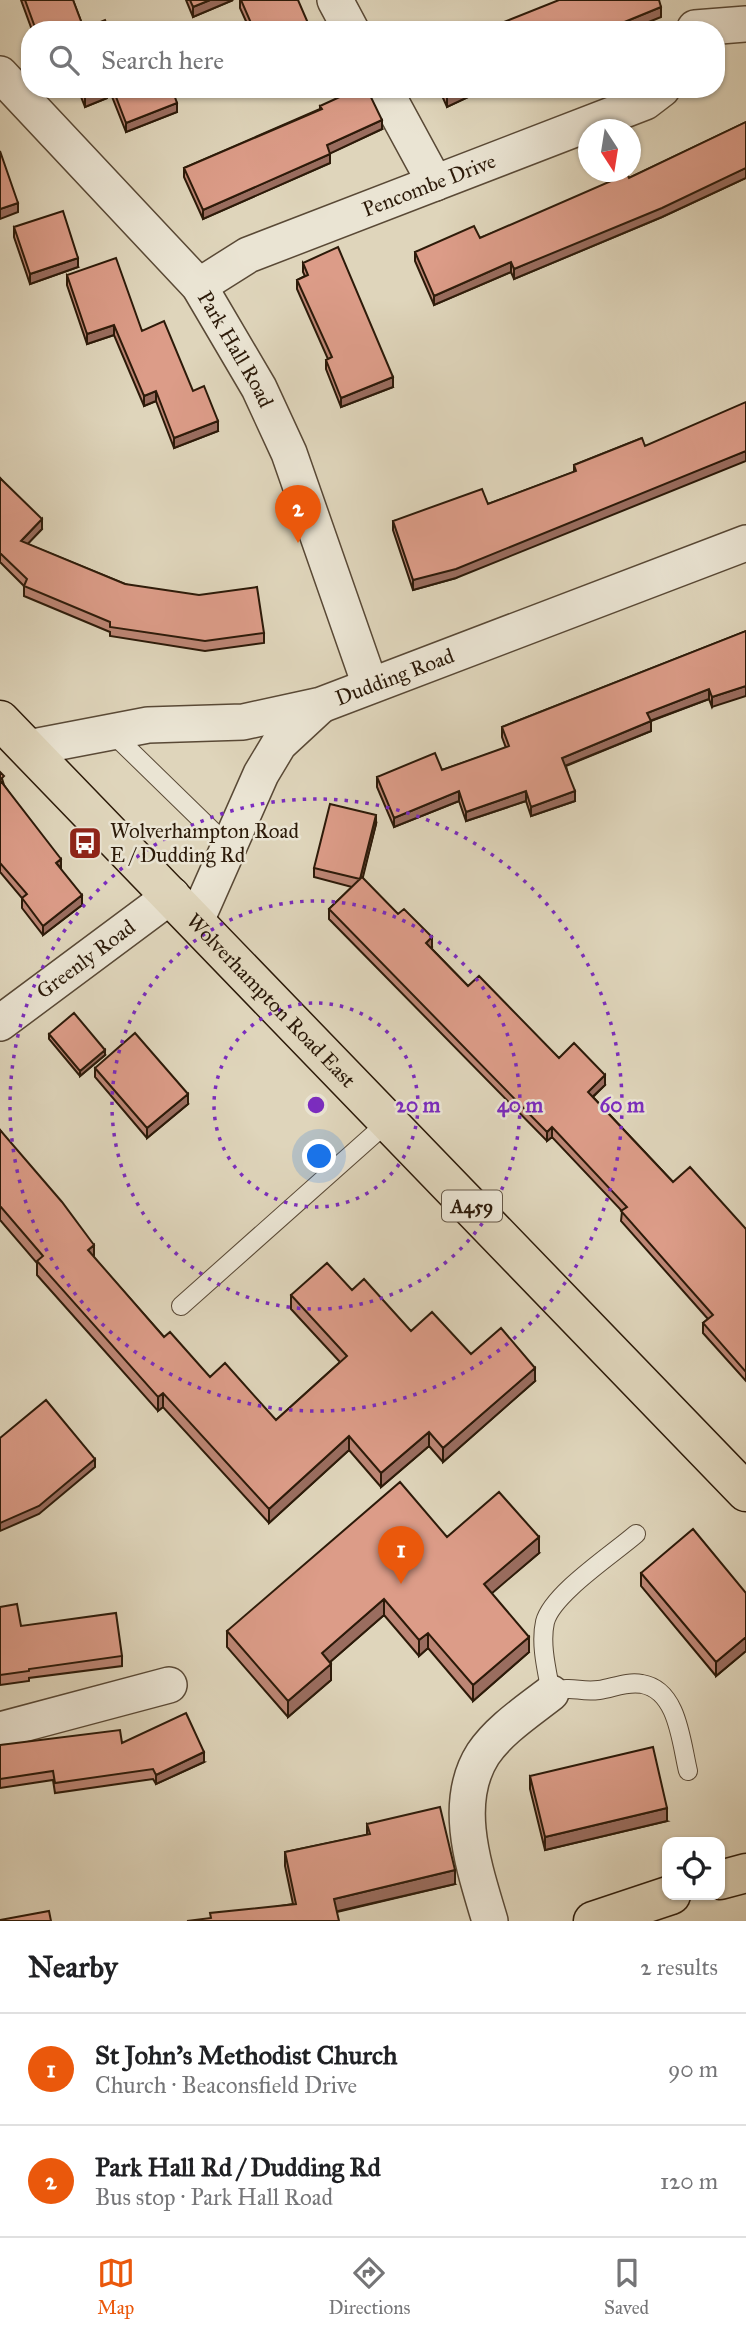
<!DOCTYPE html>
<html lang="en">
<head>
<meta charset="utf-8">
<style>
	:root { --surface:#fff; --page:#f2f2f2; --text:#202124; --muted:#757577; --line:#e0e0e0; --accent:#ea580c }
	body { margin:0; font-family:"IM FELL Great Primer",serif; background:var(--page); color:var(--text) }
	.controls { position:absolute; right:21px; bottom:21px; display:grid; overflow:hidden; border-radius:14px; box-shadow:0 2px 5px #0004 }
	.controls button { width:63px; height:63px; display:grid; place-items:center; padding:0; border:0; border-bottom:2px solid var(--line); background:var(--surface); color:var(--text); font:35px sans-serif }
	.compass { position:absolute; left:578px; top:119px; width:63px; height:63px; border-radius:50%; background:var(--surface); box-shadow:0 2px 5px #0004; rotate:168deg }
	.you { position:absolute; left:320px; top:1157px; width:24px; height:24px; margin:-18px; border:5px solid #fff; border-radius:50%; background:#1a73e8; box-shadow:0 0 0 10px #1a73e833 }
	.badge { display:grid; place-items:center; width:46px; height:46px; border-radius:50%; background:var(--accent); color:#fff; font-size:23px; font-weight:700 }
	.pin { position:absolute; translate:-50% -58px; filter:drop-shadow(0 2px 4px #0008) }
	.pin::after { content:''; position:absolute; top:37px; width:24px; height:21px; background:inherit; clip-path:polygon(0 0,100% 0,50% 100%) }
	.list { margin:0; padding:0; list-style:none }
	h2 { display:flex; justify-content:space-between; align-items:center; height:91px; margin:0; padding:0 28px; font-size:30px }
	h2 small { font-size:23px; font-weight:400; color:var(--muted) }
	.list li { display:grid; grid-template-columns:46px 1fr auto; gap:21px; align-items:center; box-sizing:border-box; height:112px; padding:0 28px; border-top:2px solid var(--line) }
	.list b { display:block; font-size:26px; white-space:nowrap }
	.list p { margin:0; font-size:23px; white-space:nowrap; color:var(--muted) }
	.list em { font-size:23px; font-style:normal; color:var(--muted) }
	.icon { flex:none; width:38px; height:38px; fill:none; stroke:currentColor; stroke-width:2; stroke-linecap:round; stroke-linejoin:round }
	.map { position:relative; flex:none; width:746px; height:1921px; overflow:hidden }
	.search { position:absolute; background:var(--surface); box-shadow:0 2px 5px #0004; left:21px; right:21px; top:21px; height:77px; display:flex; align-items:center; gap:18px; box-sizing:border-box; padding:0 24px; border-radius:28px; color:var(--muted); font-size:26px }
	.sheet { height:315px; background:var(--surface) }
	nav { display:flex; justify-content:space-around; align-items:center; box-sizing:border-box; height:98px; border-top:2px solid var(--line); background:var(--surface); font-size:19px; color:var(--muted) }
	nav a { display:grid; justify-items:center; gap:4px }
	nav .on { color:var(--accent) }
	.map>svg:first-child { display:block }
	.lines { fill:none; stroke-linecap:round; stroke-linejoin:round }
	.lane-casing { stroke:#594936; stroke-width:20 }
	.street-casing { stroke:#594936; stroke-width:38 }
	.primary-casing { stroke:#2c1a09; stroke-width:41 }
	.lane { stroke:#eae4d3; stroke-width:18 }
	.street { stroke:#eae4d3; stroke-width:35 }
	.primary { stroke:#dfd5bb; stroke-width:38 }
	.wall { fill:#bd8675; stroke:#2c1a09; stroke-width:2 }
	.shaded-wall { fill:#9a6d5f; stroke:#2c1a09; stroke-width:2 }
	.building { fill:#dc9c88; stroke:#2c1a09; stroke-width:2 }
	.ring { fill:none; stroke:#7b2cbf; stroke-width:3.5; stroke-dasharray:3.5 7 }
	.labels { text-anchor:middle; dominant-baseline:central; stroke-width:5; stroke-linejoin:round; paint-order:stroke }
	.shield { fill:#eae4d3; stroke:#655746; stroke-width:2 }
	.shield-label { font-size:19px; font-weight:bold; fill:#2c1a09 }
	.street-label { font-size:21px; fill:#2c1a09; stroke:#eae4d3 }
	.poi-label { font-size:21px; fill:#2c1a09; stroke:#eae4d3; text-anchor:start }
	.centre { fill:#7b2cbf; stroke:#eae4d3; stroke-width:3.5 }
	.ring-label { font-size:21px; text-anchor:middle; font-weight:bold; fill:#7b2cbf; stroke:#eae4d3; stroke-width:5; stroke-linejoin:round; paint-order:stroke }
</style>
</head>
<body>
<div class="map">
<svg width="746" height="1921" viewBox="0 0 746 1921">
	<rect width="100%" height="100%" fill="#dfd5bb"/>
	<filter id="stains"><feTurbulence type="fractalNoise" baseFrequency=".00286" numOctaves="4"/><feColorMatrix values="0 0 0 0 .2 0 0 0 0 .09 0 0 0 0 .02 0 0 0 .5 -.17"/></filter>
	<radialGradient id="worn" r=".72"><stop offset=".6" stop-color="#630" stop-opacity="0"/><stop offset="1" stop-color="#630" stop-opacity=".3"/></radialGradient>
	<g class="lines">
		<g class="lane-casing">
			<path id="lane" d="M111 732 228 846
				M181 1306 390 1120
				M636 1534C613 1554 552 1594 545 1622 540 1644 547 1671 551 1693 573 1684 577 1693 599 1690 613 1688 627 1681 642 1684 678 1690 681 1742 688 1771"/>
		</g>
		<g class="street-casing">
			<g id="street">
				<path d="M335 0 351 30"/>
				<path d="M695 28 746 24"/>
				<path id="s1" d="M0 74 199 286 259 388 289 453 370 685"/>
				<path d="M384 89 435 183"/>
				<path id="s2" d="M199 286 248 255 645 102 662 89"/>
				<path id="s3" d="M28 748 148 725 243 722 321 705 746 543"/>
				<path d="M196 921 261 774 279 744 320 706"/>
				<path id="s4" d="M0 1023 172 895"/>
				<path d="M0 1730 169 1685"/>
				<path d="M490 1921C475 1870 451 1804 483 1754 499 1730 528 1711 551 1693"/>
			</g>
		</g>
		<g class="primary-casing">
			<g id="primary">
				<path id="s5" d="M0 720 746 1492"/>
				<path d="M720 1880 746 1873"/>
				<path d="M593 1921 671 1895"/>
			</g>
		</g>
		<use href="#lane" class="lane"/>
		<use href="#street" class="street"/>
		<use href="#primary" class="primary"/>
	</g>
	<path class="wall" d="M21 0H73L84 29 109 30H32Z
		M186 0H233L193 17Z
		M240 0 311 30H250L240 8Z
		M78 89H107V98L85 107Z
		M109 89H172L177 112 126 132Z
		M439 89H485L447 107Z
		M320 106 382 129 330 153V163L203 219 184 177V168L320 109Z
		M746 122V178L662 217 514 279 511 272 434 305 415 261V252L480 238 629 178Z
		M14 227 78 267 30 284 14 237Z
		M303 263 393 387 341 407 326 369V360L328 359 297 289V280L305 276 303 272Z
		M67 275 142 331 193 391 218 431 174 448 156 401 144 406 114 335 87 344 67 285Z
		M642 438 456 578 413 590 393 530V521L488 504 574 472V465Z
		M0 478 42 529 27 544 125 584 264 633V643L205 651 110 636V632L24 596V586L0 562Z
		M746 631 712 707 709 699 651 721V731L566 766 575 801 531 816 526 801 466 821 459 801 394 827 377 787V777L442 770 506 748 502 737V727Z
		M0 772 4 785 60 868 82 905 43 935 22 908V898L0 872Z
		M376 824 362 878 398 914 432 947 431 948 468 986 559 1058 605 1085 593 1097 673 1182 746 1229V1381L703 1333V1323L708 1319 621 1221 622 1211 552 1137 547 1141 329 919V909L352 887 314 877V868Z
		M49 1034 105 1055 80 1076 49 1039Z
		M95 1068 188 1104 147 1138 95 1077Z
		M0 1130 94 1258 164 1337 210 1377 276 1420 340 1362 291 1309V1295L352 1290 411 1331 471 1354 535 1381 443 1462 429 1446 381 1487 349 1450 269 1523 163 1407 158 1411 37 1275V1263L0 1220Z
		M447 1537 539 1553 491 1593 529 1652 473 1701 428 1648 419 1656 384 1615 330 1662 331 1680 288 1717 227 1647V1631Z
		M641 1573 746 1593V1651L716 1676 641 1586Z
		M0 1607 21 1626 122 1656V1666L29 1678V1681L0 1685Z
		M122 1743 204 1762 156 1784 153 1779 55 1793 53 1780 0 1788V1745Z
		M530 1776 667 1821 545 1850 530 1789Z
		M367 1824 455 1884 337 1912 210 1918 293 1904 285 1866V1852L367 1835Z"/>
	<path class="shaded-wall" d="M210 0H233L193 17V7Z
		M661 7V17L629 30H605Z
		M105 89H107V98L85 107V97Z
		M464 89H485L447 107V97Z
		M177 103V112L126 132V123Z
		M382 120V129L327 155V145Z
		M330 154V163L203 219V210Z
		M746 168V178L662 217 514 279V269Z
		M18 203V212L0 219V209Z
		M78 258V267L30 284V274Z
		M511 262V272L434 305V296Z
		M114 325V335L87 344V334Z
		M393 377V387L341 407V398Z
		M156 391V401L144 406V396Z
		M218 421V431L174 448V438Z
		M746 451V461L456 578 413 590V580Z
		M42 519V529L21 551V541Z
		M746 686V696L712 707V697Z
		M709 689V699L647 722V713Z
		M651 721V731L562 767V758Z
		M459 791V801L394 827V818Z
		M526 791V801L466 821V812Z
		M575 791V801L531 816V807Z
		M376 815V824L360 889V879Z
		M61 859V868L56 863Z
		M82 895V905L43 935V926Z
		M432 937V947L426 953V943Z
		M105 1050V1055L80 1076V1071Z
		M605 1075V1085L588 1101V1092Z
		M188 1094V1104L147 1138V1128Z
		M552 1127V1137L547 1141V1132Z
		M94 1245V1259L88 1250Z
		M535 1368V1381L443 1462V1448Z
		M163 1393V1407L158 1411V1397Z
		M429 1432V1446L381 1487V1473Z
		M349 1436V1450L269 1523V1509Z
		M95 1459V1467L39 1514 0 1531V1523Z
		M539 1537V1553L484 1600V1584Z
		M384 1599V1615L322 1669V1653Z
		M428 1633V1648L419 1656V1640Z
		M529 1637V1652L473 1701V1685Z
		M746 1637V1651L716 1676V1662Z
		M331 1664V1680L288 1717V1701Z
		M204 1752V1762L156 1784V1775Z
		M667 1808V1821L545 1850V1837Z
		M455 1870V1884L334 1912V1899Z"/>
	<path class="building" d="M25 0H73L84 29 105 20 109 30H36Z
		M190 0H210L193 7Z
		M241 0H298L311 30H254Z
		M559 0H659L661 7 605 30H484Z
		M82 89H105L85 97Z
		M113 89H172L177 103 126 123Z
		M357 89H367L382 120 327 145 330 154 203 210 184 168 322 109 320 106Z
		M443 89H464L447 97Z
		M746 122V168L662 208 514 269 511 262 434 296 415 252 474 226 480 238 627 174 629 178Z
		M0 151 18 203 0 209Z
		M63 211 78 258 30 274 14 227Z
		M338 247 393 377 341 398 326 360 332 357 297 280 308 275 303 263Z
		M116 258 142 331 164 321 193 391 204 386 218 421 174 438 156 391 144 396 114 325 87 334 67 275Z
		M746 402V451L456 569 413 580 393 521 482 489 488 504 576 471 574 465 642 438 645 446Z
		M0 478 42 519 21 541 125 584 199 595 257 587 264 633 205 641 110 627V622L24 586 27 579 0 553Z
		M746 631V686L712 697 709 689 647 713 651 721 562 758 575 791 531 807 526 791 466 812 459 791 394 818 377 777 435 753 442 770 509 746 502 727Z
		M0 772 4 776 0 780Z
		M0 780 61 859 56 863 82 895 43 926 22 898 27 894 0 863Z
		M330 804 376 815 360 879 314 868Z
		M362 877 398 914 404 909 432 937 426 943 468 986 479 976 559 1058 574 1043 605 1075 588 1092 673 1182 690 1167 746 1229V1372L703 1323 713 1315 621 1211 627 1207 552 1127 547 1132 329 909Z
		M74 1013 105 1050 80 1071 49 1034Z
		M135 1033 188 1094 147 1128 95 1068Z
		M0 1130 62 1202 94 1245 88 1250 164 1337 170 1332 210 1377 225 1363 276 1420 347 1356 291 1295 327 1263 352 1290 364 1279 411 1331 432 1312 471 1354 501 1328 535 1368 443 1448 429 1432 381 1473 349 1436 269 1509 163 1393 158 1397 37 1261 43 1256 0 1206Z
		M46 1400 95 1459 39 1506 0 1523V1438Z
		M400 1482 447 1537 499 1492 539 1537 484 1584 529 1637 473 1685 428 1633 419 1640 384 1599 322 1653 331 1664 288 1701 227 1631Z
		M693 1529 746 1593V1637L716 1662 641 1573Z
		M17 1604 21 1626 116 1613 122 1656 29 1669V1671L0 1675V1607Z
		M186 1713 204 1752 156 1775 153 1769 55 1783 53 1771 0 1779V1745L120 1730 122 1743Z
		M653 1747 667 1808 545 1837 530 1776Z
		M440 1807 455 1870 334 1899 339 1921H187L211 1918 210 1913 296 1904 285 1852 370 1834 367 1824Z
		M49 1911 51 1921H0V1920Z"/>
	<g class="ring">
		<circle cx="316" cy="1105" r="102"/>
		<circle cx="316" cy="1105" r="204"/>
		<circle cx="316" cy="1105" r="306"/>
	</g>
	<defs>
		<g id="bus-square" transform="scale(1.75)"><rect x="-9" y="-9" width="18" height="18" rx="4" fill="#8f2418" stroke="#eae4d3"/><path d="M-5-6H5V4H4V6H2V4H-2V6H-4V4H-5ZM-3.5-4V0h7V-4ZM-3.5 1.2v1.5H-2V1.2ZM2 1.2v1.5H3.5V1.2Z" fill="#fff"/></g>
	</defs>
	<g fill-rule="evenodd">
		<use href="#bus-square" x="85" y="843"/>
	</g>
	<g class="labels">
		<rect class="shield" x="442" y="1190.5" width="60" height="31" rx="5"/>
		<g class="shield-label">
			<text x="472" y="1206">A459</text>
		</g>
		<g class="street-label">
			<text stroke="none"><textPath href="#s2" startOffset="252">Pencombe Drive</textPath></text>
			<text stroke="none"><textPath href="#s1" startOffset="364">Park Hall Road</textPath></text>
			<text stroke="none"><textPath href="#s3" startOffset="376">Dudding Road</textPath></text>
			<text stroke="none"><textPath href="#s4" startOffset="107">Greenly Road</textPath></text>
			<text stroke="none"><textPath href="#s5" startOffset="390">Wolverhampton Road East</textPath></text>
		</g>
		<g class="poi-label">
			<text x="110" y="831">Wolverhampton Road<tspan x="110" dy="24">E / Dudding Rd</tspan></text>
		</g>
	</g>
	<circle cx="316" cy="1105" r="10" class="centre"/>
	<g class="ring-label">
		<text x="418" y="1112">20 m</text>
		<text x="520" y="1112">40 m</text>
		<text x="622" y="1112">60 m</text>
	</g>
	<rect width="100%" height="100%" filter="url(#stains)"/>
	<rect width="100%" height="100%" fill="url(#worn)"/>
</svg>
<div class="controls">
<button><svg class="icon" aria-label="locate" viewBox="0 0 24 24"><circle cx="12" cy="12" r="6"/><path d="M12 2v4M12 18v4M2 12h4M18 12h4"/></svg></button>
</div>
<svg class="compass" viewBox="-18 -18 36 36"><path d="M0-13l5 13h-10z" fill="#e53935"/><path d="M0 13l5-13h-10z" fill="#757577"/></svg>
<div class="you"></div>
<div class="pin badge" style="left:401px;top:1584px">1</div>
<div class="pin badge" style="left:298px;top:543px">2</div>
<div class="search"><svg class="icon" aria-label="search" viewBox="0 0 24 24"><circle cx="10" cy="10" r="6"/><path d="M15 15l6 6"/></svg>Search here</div>
</div>
<section class="sheet">
<h2>Nearby<small>2 results</small></h2>
<ul class="list">
<li><span class="badge">1</span><div><b>St John's Methodist Church</b><p>Church · Beaconsfield Drive</p></div><em>90 m</em></li>
<li><span class="badge">2</span><div><b>Park Hall Rd / Dudding Rd</b><p>Bus stop · Park Hall Road</p></div><em>120 m</em></li>
</ul>
</section>
<nav>
<a class="on"><svg class="icon" aria-label="map" viewBox="0 0 24 24"><path d="M3 6l6-2 6 2 6-2v14l-6 2-6-2-6 2zM9 4v14M15 6v14"/></svg>Map</a>
<a><svg class="icon" aria-label="directions" viewBox="0 0 24 24"><path d="M12 3l9 9-9 9-9-9zM9 14v-3h6M13 9l2 2-2 2"/></svg>Directions</a>
<a><svg class="icon" aria-label="saved" viewBox="0 0 24 24"><path d="M7 4h10v16l-5-4-5 4z"/></svg>Saved</a>
</nav>
</body>
</html>
